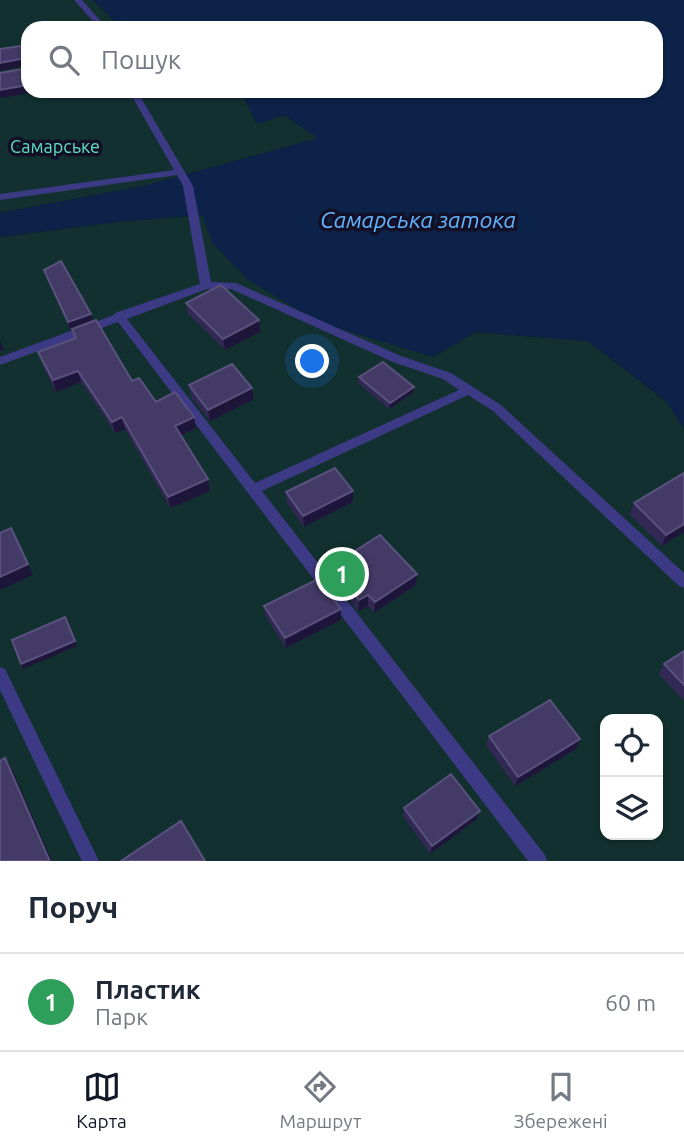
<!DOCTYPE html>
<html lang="uk">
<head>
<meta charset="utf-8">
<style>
	:root { --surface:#fff; --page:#f6f6f7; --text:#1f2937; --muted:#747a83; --line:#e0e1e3; --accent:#111827 }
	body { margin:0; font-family:Ubuntu,sans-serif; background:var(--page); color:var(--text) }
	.controls { position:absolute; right:21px; bottom:21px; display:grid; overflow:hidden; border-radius:14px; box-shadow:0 2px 5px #0004 }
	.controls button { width:63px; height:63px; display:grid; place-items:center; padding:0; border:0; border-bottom:2px solid var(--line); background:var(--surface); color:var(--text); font:35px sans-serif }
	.you { position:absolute; left:313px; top:362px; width:24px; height:24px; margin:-18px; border:5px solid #fff; border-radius:50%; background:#1a73e8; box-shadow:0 0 0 10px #1a73e833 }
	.badge { display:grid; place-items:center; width:46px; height:46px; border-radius:50%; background:var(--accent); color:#fff; font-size:23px; font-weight:700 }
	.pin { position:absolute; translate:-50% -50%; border:4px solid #fff; box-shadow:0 2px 7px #0006 }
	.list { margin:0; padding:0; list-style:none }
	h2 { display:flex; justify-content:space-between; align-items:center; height:91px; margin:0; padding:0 28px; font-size:30px }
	h2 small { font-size:23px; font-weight:400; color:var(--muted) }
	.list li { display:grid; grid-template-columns:46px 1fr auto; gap:21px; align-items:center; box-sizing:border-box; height:98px; padding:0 28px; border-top:2px solid var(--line) }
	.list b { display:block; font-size:26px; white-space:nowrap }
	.list p { margin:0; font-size:23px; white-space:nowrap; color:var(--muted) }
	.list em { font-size:23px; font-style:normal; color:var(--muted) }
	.icon { flex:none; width:38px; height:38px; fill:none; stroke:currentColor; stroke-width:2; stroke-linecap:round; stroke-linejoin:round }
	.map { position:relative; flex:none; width:684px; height:861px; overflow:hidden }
	.search { position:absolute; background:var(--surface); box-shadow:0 2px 5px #0004; left:21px; right:21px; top:21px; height:77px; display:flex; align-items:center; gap:18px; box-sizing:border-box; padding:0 24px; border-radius:21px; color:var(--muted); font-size:26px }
	.sheet { height:189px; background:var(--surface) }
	nav { display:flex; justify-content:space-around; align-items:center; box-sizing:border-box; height:98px; border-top:2px solid var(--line); background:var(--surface); font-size:19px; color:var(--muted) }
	nav a { display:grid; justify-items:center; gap:4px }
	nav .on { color:var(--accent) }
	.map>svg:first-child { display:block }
	.green { fill:#12302f; fill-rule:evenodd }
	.water { fill:#0c2248 }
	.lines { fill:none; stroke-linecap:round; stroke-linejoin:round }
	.service { fill:#3d3a85; fill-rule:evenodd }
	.wall { fill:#312854 }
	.shaded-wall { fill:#1d163a }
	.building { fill:#433a66; stroke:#5a527e; stroke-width:2 }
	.labels { text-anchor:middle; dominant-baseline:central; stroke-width:7; stroke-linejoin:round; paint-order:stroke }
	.far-park-label { font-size:18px; fill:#5fe0c0; stroke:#130f26 }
	.water-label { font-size:23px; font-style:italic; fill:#62b6ff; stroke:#130f26 }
</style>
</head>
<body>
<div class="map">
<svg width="684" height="861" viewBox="0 0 684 861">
	<rect width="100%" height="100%" fill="#130f26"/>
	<path class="green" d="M0 0H93L123 28H28V91H234L243 95 257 124 284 115 319 138 144 186 0 213Z
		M203 215 213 242 433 357 475 332 588 341 667 402 684 429V861H0V237L116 222ZM605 719H658V835H605Z"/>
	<path class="water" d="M93 0H684V429L667 402 588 341 475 332 433 357 320 323 248 280 212 242 202 215 116 222 0 237V213L144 186 318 138 284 115 257 124 243 95 234 91H656V28H123Z"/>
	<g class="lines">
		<path class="service" d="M74 0H82L107 28H99Z
			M129 91H137L193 186 211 282 236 283 401 356 451 373 501 405 684 573V588L679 586 493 411 468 395 262 491 545 855 547 861H528L118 322 0 365V357L114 315 115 313 200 284 183 186 177 175 0 200V194L174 170ZM207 289H231L393 362 443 379 459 390 255 483 127 319Z
			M0 667 5 669 99 861H82L0 690Z"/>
	</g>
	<path class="wall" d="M44 270 93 320 70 329Z
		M186 303 259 320 260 332 225 350 188 314Z
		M72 329 156 402 196 428 181 436 208 479 210 491 170 508 125 429 115 433 81 382 56 392 42 364 38 352 75 339Z
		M359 377 413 393 389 409 358 383Z
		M189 385 254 399 210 421 191 397Z
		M684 473V532L662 546 629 514 634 503Z
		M286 492 353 502 304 527 287 503Z
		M338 562 416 585 374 613 368 606 358 611 336 582V571L338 570Z
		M264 606 341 620 286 648 266 617Z
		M684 651V701L659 674 664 664Z
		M489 736 580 739 576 749 515 786 486 745Z
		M404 808 477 819 430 854 403 816Z"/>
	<path class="shaded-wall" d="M26 58 28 65 0 71V63Z
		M28 85V91H43L0 98V90Z
		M91 314 93 320 70 329 68 322Z
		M259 320 260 332 225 350 223 339Z
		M0 340 4 350 0 351Z
		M78 371 81 382 56 392 53 380Z
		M414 387 413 393 389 409 390 403Z
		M252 388 254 399 210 421 208 410Z
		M122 417 125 429 115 433 112 422Z
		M194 417 196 428 177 438 175 426Z
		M208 479 210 491 170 508 168 497Z
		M353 491V502L304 527 303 516Z
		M684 524V532L662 546 666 535Z
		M28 564 33 575 0 590V577Z
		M417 574 416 585 374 613 375 602Z
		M368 595V606L358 611 359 600Z
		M341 609V620L286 648 285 638Z
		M75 641 77 646 23 669 21 664Z
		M580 739 576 749 515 786 518 777Z
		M5 758 11 767 52 861H50Z
		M480 811 477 819 430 854 432 846Z"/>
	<path class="building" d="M28 45V85L0 90V73L28 68 26 58 0 63V49Z
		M61 261 91 314 68 322 44 270Z
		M221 285 259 320 223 339 186 303Z
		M96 320 132 381 139 378 156 402 175 392 194 417 175 426 208 479 168 497 122 417 112 422 78 371 53 380 38 352 76 338 72 329Z
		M383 362 414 387 390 403 359 377Z
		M232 364 252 388 208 410 189 385Z
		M335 468 353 491 303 516 286 492Z
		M684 473V524L666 535 634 503Z
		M11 528 28 564 0 577V533Z
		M380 535 417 574 375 602 368 595 359 600 336 571 343 567 338 562Z
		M318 579 341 609 285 638 264 606Z
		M65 617 75 641 21 664 12 640Z
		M684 651V685L664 664Z
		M550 700 580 739 518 777 489 736Z
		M5 758 47 855 50 861H0V761Z
		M451 774 480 811 432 846 404 808Z
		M181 821 205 861H121Z"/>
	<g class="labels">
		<g class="far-park-label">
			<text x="55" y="146">Самарське</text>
		</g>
		<g class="water-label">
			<text x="418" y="219">Самарська затока</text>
		</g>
	</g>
</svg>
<div class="controls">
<button><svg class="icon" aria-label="locate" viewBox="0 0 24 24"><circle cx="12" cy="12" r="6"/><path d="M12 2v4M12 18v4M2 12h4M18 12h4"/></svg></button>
<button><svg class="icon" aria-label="layers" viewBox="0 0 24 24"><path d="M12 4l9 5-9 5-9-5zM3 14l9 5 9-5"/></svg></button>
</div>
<div class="you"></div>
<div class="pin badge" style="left:342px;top:574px;background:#2e9e5b">1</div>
<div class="search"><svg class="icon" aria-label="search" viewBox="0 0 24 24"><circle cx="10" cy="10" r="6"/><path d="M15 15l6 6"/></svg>Пошук</div>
</div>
<section class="sheet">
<h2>Поруч<small></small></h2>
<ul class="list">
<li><span class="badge" style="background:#2e9e5b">1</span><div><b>Пластик</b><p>Парк</p></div><em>60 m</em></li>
</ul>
</section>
<nav>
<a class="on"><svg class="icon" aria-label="map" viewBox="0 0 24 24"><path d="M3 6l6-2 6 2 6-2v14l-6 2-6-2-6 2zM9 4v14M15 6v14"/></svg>Карта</a>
<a><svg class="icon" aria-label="directions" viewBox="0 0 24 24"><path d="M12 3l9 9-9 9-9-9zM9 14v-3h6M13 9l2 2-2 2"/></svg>Маршрут</a>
<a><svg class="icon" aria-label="saved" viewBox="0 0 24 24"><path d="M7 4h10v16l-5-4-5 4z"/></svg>Збережені</a>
</nav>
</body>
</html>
